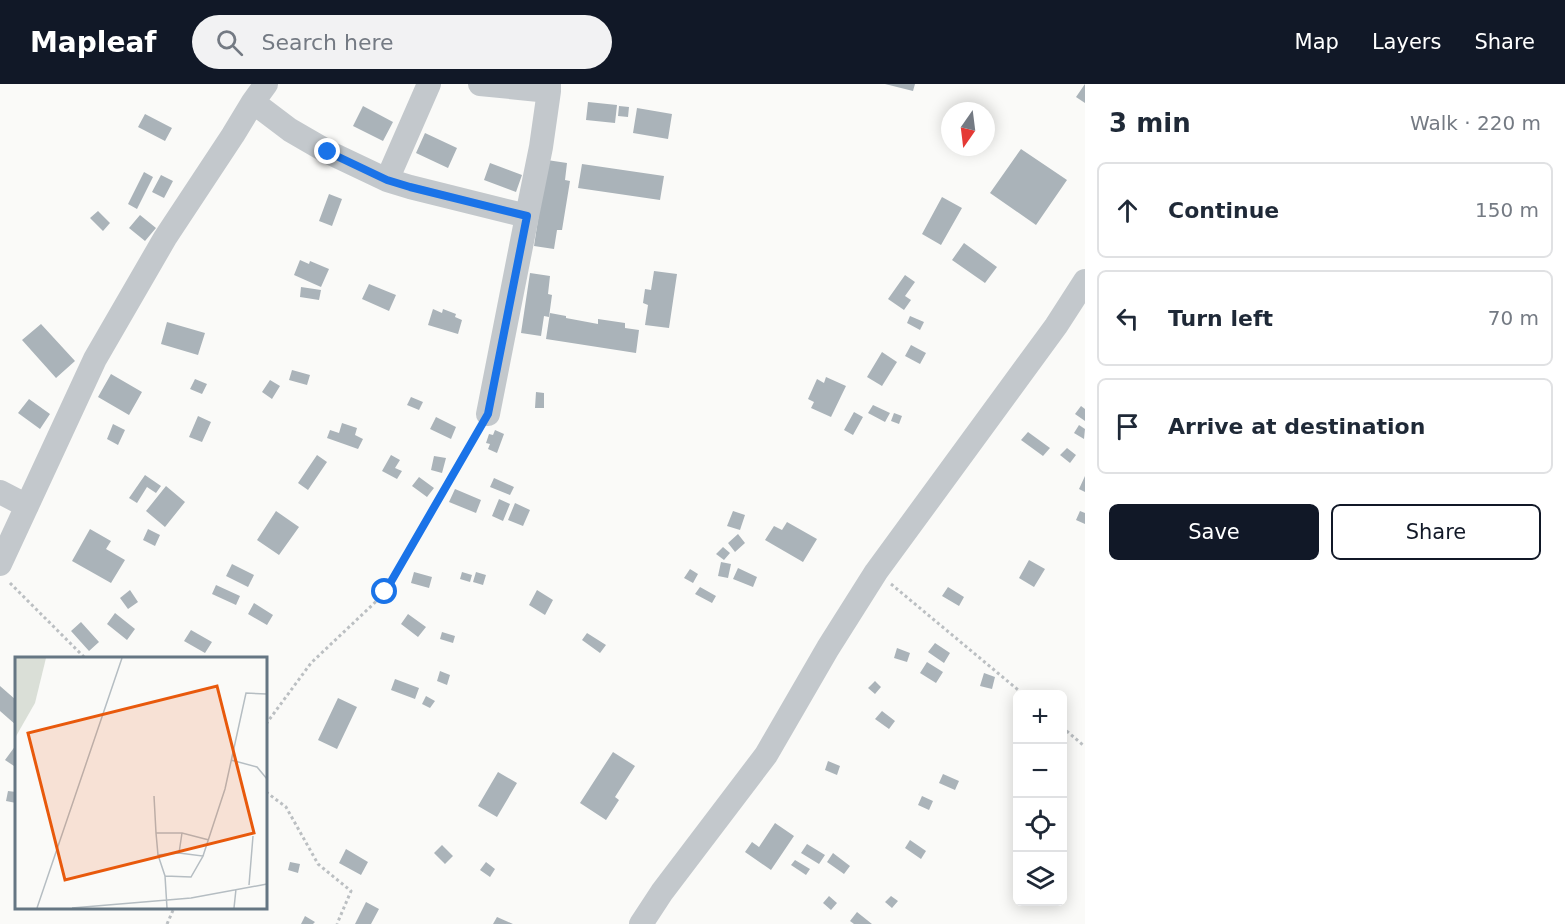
<!DOCTYPE html>
<html lang="en">
<head>
<meta charset="utf-8">
<style>
	:root { --surface:#fff; --page:#f2f2f3; --text:#1f2937; --muted:#747a83; --line:#e0e1e3; --accent:#111827 }
	body { margin:0; font-family:"DejaVu Sans",sans-serif; background:var(--page); color:var(--text) }
	.controls { position:absolute; right:18px; bottom:18px; display:grid; overflow:hidden; border-radius:9px; box-shadow:0 3px 15px #0003 }
	.controls button { width:54px; height:54px; display:grid; place-items:center; padding:0; border:0; border-bottom:2px solid var(--line); background:var(--surface); color:var(--text); font:30px sans-serif }
	.compass { position:absolute; left:941px; top:18px; width:54px; height:54px; border-radius:50%; background:var(--surface); box-shadow:0 3px 15px #0003; rotate:194deg }
	.stop { position:absolute; width:18px; height:18px; margin:-14px; border:4px solid #1a73e8; border-radius:50%; background:#fff }
	.stop.end { background:#1a73e8; border-color:#fff; box-shadow:0 2px 6px #0008 }
	.list { margin:0; padding:0; list-style:none }
	h2 { display:flex; justify-content:space-between; align-items:center; height:78px; margin:0; padding:0 24px; font-size:26px }
	h2 small { font-size:20px; font-weight:400; color:var(--muted) }
	.list li { display:grid; grid-template-columns:39px 1fr auto; gap:18px; align-items:center; box-sizing:border-box; height:96px; margin:0 12px 12px; padding:0 12px; border:2px solid var(--line); border-radius:9px }
	.list b { display:block; font-size:22px; white-space:nowrap }
	.list em { font-size:20px; font-style:normal; color:var(--muted) }
	.actions { display:flex; gap:12px; padding:18px 24px }
	.actions a { flex:1; padding:14px 0; border:2px solid var(--accent); border-radius:9px; text-align:center; font-size:21px; color:var(--accent) }
	.actions .main { background:var(--accent); color:#fff }
	.icon { flex:none; width:33px; height:33px; fill:none; stroke:currentColor; stroke-width:2; stroke-linecap:round; stroke-linejoin:round }
	.map { position:relative; flex:none; width:1085px; height:840px; overflow:hidden }
	header { display:flex; align-items:center; gap:36px; box-sizing:border-box; height:84px; padding:0 30px; background:var(--accent); color:#fff }
	header strong { font-size:28px }
	nav { display:flex; gap:33px; margin-inline-start:auto; font-size:21px }
	.search { width:420px; height:54px; background:var(--page); display:flex; align-items:center; gap:15px; box-sizing:border-box; padding:0 21px; border-radius:33px; color:var(--muted); font-size:22px }
	main { display:flex }
	aside { flex:1; background:var(--surface) }
	.map>svg:first-child { display:block }
	.building { fill:#aab3b9 }
	.lines { fill:none; stroke-linecap:round; stroke-linejoin:round }
	.path { stroke:#bbbfc2; stroke-width:3; stroke-dasharray:3 3; stroke-linecap:butt }
	.minor { stroke:#c3c8cc; stroke-width:24 }
	.route { stroke:#1a73e8; stroke-width:8 }
	.inset-road { fill:none; stroke:#b5bdc2; stroke-width:1.5 }
	.view { fill:#e8590c; fill-opacity:0.15; stroke:#e8590c; stroke-width:3 }
	.inset-edge { fill:none; stroke:#657683; stroke-width:3 }
</style>
</head>
<body>
<header>
<strong>Mapleaf</strong>
<div class="search"><svg class="icon" aria-label="search" viewBox="0 0 24 24"><circle cx="10" cy="10" r="6"/><path d="M15 15l6 6"/></svg>Search here</div>
<nav><a>Map</a><a>Layers</a><a>Share</a></nav>
</header>
<main>
<div class="map">
<svg width="1085" height="840" viewBox="0 0 1085 840">
	<rect width="100%" height="100%" fill="#fafaf8"/>
	<path class="building" d="M885 0H915L913 7Z
		M1085 0V19L1076 13Z
		M588 18 617 21 615 39 586 36Z
		M363 22 393 38 383 57 353 42Z
		M619 22 629 23 628 33 618 32Z
		M637 24 672 30 668 55 633 49Z
		M145 30 172 44 165 57 138 43Z
		M425 49 457 64 448 84 416 69Z
		M1021 65 1067 96 1036 141 990 109Z
		M547 76 567 79 565 96 570 97 562 146H557L554 165 534 162Z
		M490 79 522 91 516 108 484 96Z
		M582 80 664 92 660 116 578 104Z
		M144 88 153 93 137 125 128 120Z
		M161 91 173 97 164 114 152 108Z
		M329 110 342 115 332 142 319 137Z
		M942 113 962 124 941 161 922 150Z
		M98 127 110 139 103 147 90 134Z
		M140 131 156 144 145 157 129 144Z
		M964 159 997 183 985 199 952 176Z
		M300 176 309 180 310 177 329 185 321 203 294 191Z
		M654 187 677 190 669 244 645 241 648 221 643 219 645 205 651 206Z
		M530 189 550 192 548 210 552 211 549 233 544 232 541 252 521 249Z
		M905 191 915 198 905 212 911 216 904 226 888 215Z
		M369 200 396 211 389 227 362 215Z
		M301 203 321 206 319 216 300 213Z
		M433 225 442 229 443 225 456 230 455 233 462 236 458 250 428 241Z
		M550 229 566 232V234L598 240V235L625 239V244L639 246 636 269 546 255Z
		M910 232 924 238 920 246 907 239Z
		M167 238 205 249 198 271 161 260Z
		M41 240 75 277 56 294 22 256Z
		M911 261 926 269 920 280 905 272Z
		M882 268 897 278 882 302 867 293Z
		M292 286 310 291 307 301 289 296Z
		M111 290 142 308 129 331 98 313Z
		M826 293 846 302 831 333 811 324 814 318 808 315 817 295 824 299Z
		M195 295 207 300 202 310 190 305Z
		M270 296 280 302 272 315 262 308Z
		M536 308 544 309V324H535Z
		M411 313 423 318 419 326 407 321Z
		M29 315 50 330 40 345 18 329Z
		M873 321 890 329 885 338 868 329Z
		M1081 322 1085 325V337L1075 330Z
		M854 328 863 333 853 351 844 346Z
		M894 329 902 332 899 340 891 337Z
		M198 332 211 338 202 358 189 353Z
		M436 333 456 343 451 355 430 345Z
		M342 339 357 344 355 351 363 355 358 365 327 354 330 346 339 349Z
		M113 340 125 346 118 361 107 355Z
		M1079 341 1085 345 1084 355 1074 349Z
		M495 346 504 350 497 369 488 365 490 360 486 359 489 350 493 351Z
		M1028 348 1050 364 1043 372 1021 356Z
		M1067 364 1076 371 1070 379 1060 371Z
		M317 371 327 378 308 406 298 399Z
		M391 371 400 376 395 384 402 387 397 395 382 387Z
		M434 372 446 374 442 389 431 386Z
		M145 391 161 402 156 409 147 403 137 419 129 414Z
		M1085 392V408L1079 405Z
		M419 393 434 404 427 413 412 402Z
		M494 394 514 403 510 411 490 403Z
		M166 402 185 418 165 443 146 427Z
		M455 405 481 416 476 429 449 418Z
		M499 415 510 420 503 437 492 432Z
		M515 419 530 426 523 442 508 436Z
		M276 427 299 443 279 471 257 456Z
		M733 427 745 431 740 446 727 442Z
		M1080 427 1085 429V440L1076 436Z
		M787 438 817 455 803 478 765 456 774 442 782 446Z
		M90 445 111 457 106 465 125 476 111 499 72 477Z
		M148 445 160 451 155 462 143 456Z
		M738 450 745 459 735 468 728 459Z
		M723 463 730 469 724 476 716 470Z
		M1029 476 1045 485 1034 503 1019 494Z
		M721 478 731 480 728 494 718 492Z
		M232 480 254 491 248 503 226 492Z
		M738 484 757 493 753 503 733 495Z
		M690 485 698 490 693 499 684 494Z
		M414 488 432 493 429 504 411 499Z
		M462 488 472 491 470 498 460 495Z
		M476 488 486 491 483 501 473 498Z
		M216 501 240 512 236 521 212 510Z
		M700 503 716 512 712 519 695 510Z
		M948 503 964 513 959 522 942 512Z
		M130 506 138 518 128 525 120 514Z
		M537 506 553 516 545 531 529 521Z
		M254 519 273 531 267 541 248 530Z
		M115 529 135 545 127 556 107 540Z
		M408 530 426 543 418 553 401 540Z
		M81 538 99 558 89 567 71 547Z
		M191 546 212 558 205 569 184 557Z
		M442 548 455 552 453 559 440 555Z
		M587 549 606 561 600 569 582 556Z
		M935 559 950 569 944 579 928 568Z
		M897 564 910 569 907 578 894 574Z
		M927 578 943 588 936 599 920 589Z
		M440 587 450 591 447 601 437 597Z
		M984 589 995 593 992 605 980 602Z
		M395 595 419 604 415 615 391 606Z
		M875 597 881 603 875 610 868 604Z
		M0 602 16 616V641L0 627Z
		M426 612 435 617 430 624 422 620Z
		M338 614 357 623 337 665 318 656Z
		M882 627 895 637 889 645 875 635Z
		M16 661V679L14 682 5 676Z
		M613 668 635 682 615 713 619 716 606 736 580 719Z
		M828 677 840 682 837 691 825 686Z
		M498 688 517 699 497 733 478 722Z
		M943 690 959 697 955 706 939 699Z
		M8 707 16 708V719L6 717Z
		M922 712 933 717 929 726 918 721Z
		M775 739 794 752 771 786 745 768 752 758 759 763Z
		M910 756 926 767 921 775 905 764Z
		M807 760 825 771 819 780 801 769Z
		M442 761 453 772 445 780 434 769Z
		M346 765 368 778 361 791 339 779Z
		M833 769 850 782 844 790 827 778Z
		M795 776 810 785 806 791 791 781Z
		M290 778 300 780 298 789 288 786Z
		M486 778 495 785 490 793 480 786Z
		M829 812 837 819 831 826 823 819Z
		M891 812 898 817 892 824 885 818Z
		M366 818 379 825 371 840H355Z
		M857 828 872 840H854L850 837Z
		M305 832 315 838 313 840H301Z
		M497 833 513 840H493Z"/>
	<g class="lines">
		<path class="path" d="M10 499 85 574
			M891 500 1023 610
			M266 640 311 579 385 509 478 347
			M1062 643 1083 661
			M266 708 286 723 318 780 351 807 337 840
			M167 840 174 824"/>
		<path class="minor" d="M480 0 549 7V0
			M253 18 290 46 328 68 387 96 410 103 527 132 488 330
			M387 96 429 0
			M527 132 541 63 549 7
			M0 408 27 422
			M0 480 95 275 165 154 233 51 253 18 266 0
			M641 840 662 808 766 671 828 564 876 488 1056 242 1085 197"/>
	</g>
	<g class="lines">
		<path class="route" d="M328 68 387 96 410 103 527 132 488 330 385 508"/>
	</g>
	<g transform="translate(15 573)">
		<rect width="252" height="252" fill="#fafaf8"/>
		<path d="M0 1H31L20 46 0 81Z" fill="#dadfd7"/>
		<path class="inset-road" d="M216 103 242 110 252 122M139 139 141 176H167L194 183M141 176 143 198M164 196 167 176M188 199 210 132 231 36 252 37M150 219 176 220 188 199 164 196 143 198 150 219 152 251M234 228 238 179M22 251 107 1M57 251 176 241 252 227M219 251 221 232"/>
		<path class="view" d="M202 29 239 176 50 223 13 76Z"/>
		<rect width="252" height="252" class="inset-edge"/>
	</g>
</svg>
<div class="controls">
<button>+</button>
<button>−</button>
<button><svg class="icon" aria-label="locate" viewBox="0 0 24 24"><circle cx="12" cy="12" r="6"/><path d="M12 2v4M12 18v4M2 12h4M18 12h4"/></svg></button>
<button><svg class="icon" aria-label="layers" viewBox="0 0 24 24"><path d="M12 4l9 5-9 5-9-5zM3 14l9 5 9-5"/></svg></button>
</div>
<svg class="compass" viewBox="-18 -18 36 36"><path d="M0-13l5 13h-10z" fill="#e53935"/><path d="M0 13l5-13h-10z" fill="#747a83"/></svg>
<div class="stop" style="left:385px;top:508px"></div>
<div class="stop end" style="left:328px;top:68px"></div>
</div>
<aside>
<h2>3 min<small>Walk · 220 m</small></h2>
<ul class="list">
<li><svg class="icon" aria-label="ahead" viewBox="0 0 24 24"><path d="M12 20V5M6 11l6-6 6 6"/></svg><div><b>Continue</b></div><em>150 m</em></li>
<li><svg class="icon" aria-label="left" viewBox="0 0 24 24"><path d="M17 20v-9H6M10 6l-5 5 5 5"/></svg><div><b>Turn left</b></div><em>70 m</em></li>
<li><svg class="icon" aria-label="arrive" viewBox="0 0 24 24"><path d="M6 21V4h12l-3 4 3 4H6"/></svg><div><b>Arrive at destination</b></div></li>
</ul>
<div class="actions"><a class="main">Save</a><a>Share</a></div>
</aside>
</main>
</body>
</html>
